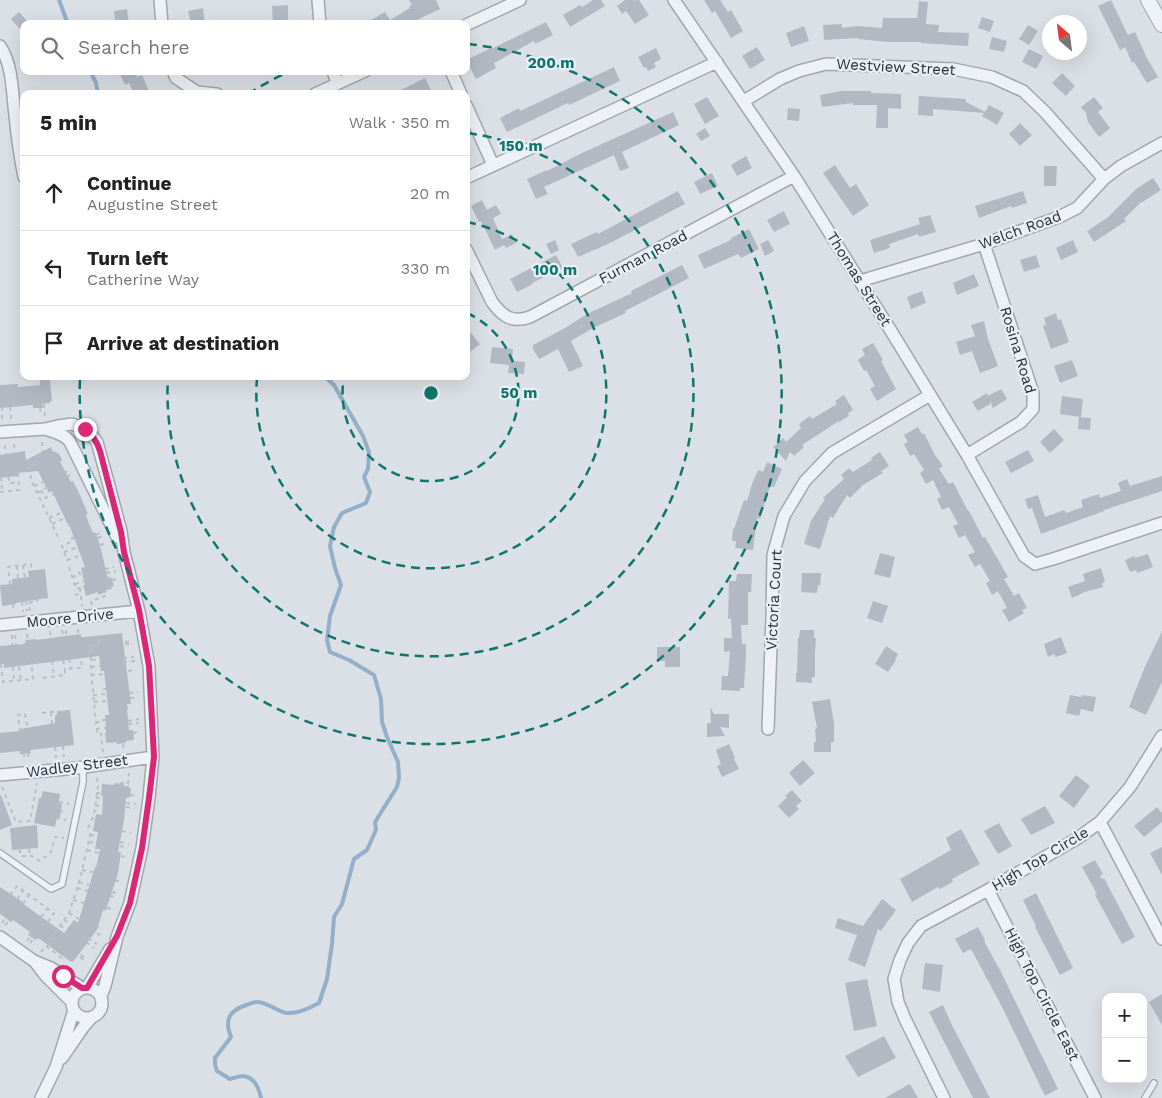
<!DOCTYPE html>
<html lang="en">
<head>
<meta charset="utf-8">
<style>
	:root { --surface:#fff; --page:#f6f6f6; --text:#222; --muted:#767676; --line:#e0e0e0 }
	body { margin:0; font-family:"Work Sans",sans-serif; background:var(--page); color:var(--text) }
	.controls { position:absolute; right:15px; bottom:15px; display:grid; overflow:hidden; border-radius:10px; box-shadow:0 5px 20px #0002 }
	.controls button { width:45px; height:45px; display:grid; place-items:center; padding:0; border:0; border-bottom:1px solid var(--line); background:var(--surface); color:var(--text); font:25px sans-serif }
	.compass { position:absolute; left:1042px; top:15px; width:45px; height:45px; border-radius:50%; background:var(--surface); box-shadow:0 5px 20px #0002; rotate:332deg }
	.stop { position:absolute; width:15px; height:15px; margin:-11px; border:4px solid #db2777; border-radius:50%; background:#fff }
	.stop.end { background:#db2777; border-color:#fff; box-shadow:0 1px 5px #0008 }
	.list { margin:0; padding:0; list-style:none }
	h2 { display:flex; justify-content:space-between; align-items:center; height:65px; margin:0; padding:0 20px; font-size:21px }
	h2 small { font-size:16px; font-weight:400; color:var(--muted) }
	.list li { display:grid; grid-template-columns:32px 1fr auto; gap:15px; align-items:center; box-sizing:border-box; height:75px; padding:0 20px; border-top:1px solid var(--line) }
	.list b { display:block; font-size:19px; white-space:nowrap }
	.list p { margin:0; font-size:16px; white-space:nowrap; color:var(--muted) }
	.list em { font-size:16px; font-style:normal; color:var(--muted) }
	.icon { flex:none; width:28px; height:28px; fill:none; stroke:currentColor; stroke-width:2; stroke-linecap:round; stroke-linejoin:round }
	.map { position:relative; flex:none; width:1162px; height:1098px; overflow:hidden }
	.search { position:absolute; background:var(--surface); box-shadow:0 5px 20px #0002; left:20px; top:20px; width:450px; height:55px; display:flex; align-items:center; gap:12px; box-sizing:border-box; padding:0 18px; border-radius:10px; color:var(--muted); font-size:19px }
	.panel { position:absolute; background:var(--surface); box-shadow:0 5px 20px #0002; left:20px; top:90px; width:450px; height:290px; border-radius:10px }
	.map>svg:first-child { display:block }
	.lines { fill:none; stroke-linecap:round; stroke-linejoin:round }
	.stream { stroke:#94afc9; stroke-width:4 }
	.building { fill:#b2b9c3 }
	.service-casing { stroke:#a1a7b0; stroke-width:8 }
	.minor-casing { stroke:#a1a7b0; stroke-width:14 }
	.tertiary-casing { stroke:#a1a7b0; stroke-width:16 }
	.path { stroke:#babec5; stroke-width:2; stroke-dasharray:4 4; stroke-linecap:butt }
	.service { stroke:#eef1f5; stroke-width:5.5 }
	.minor { stroke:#eef1f5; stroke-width:11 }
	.tertiary { stroke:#eef1f5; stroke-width:14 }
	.route { stroke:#db2777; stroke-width:6 }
	.ring { fill:none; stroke:#0f766e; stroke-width:2.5; stroke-dasharray:9 6 }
	.labels { text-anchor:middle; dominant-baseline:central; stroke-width:4.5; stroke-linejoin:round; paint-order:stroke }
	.street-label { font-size:15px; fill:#252e3d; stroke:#eaeff4 }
	.centre { fill:#0f766e; stroke:#eaeff4; stroke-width:2.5 }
	.ring-label { font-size:15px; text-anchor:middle; font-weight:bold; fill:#0f766e; stroke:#eaeff4; stroke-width:4.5; stroke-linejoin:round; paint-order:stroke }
</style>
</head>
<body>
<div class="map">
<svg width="1162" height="1098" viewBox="0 0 1162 1098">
	<rect width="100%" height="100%" fill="#dbe0e6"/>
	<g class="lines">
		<path class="stream" d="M59 0 68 24
			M90 71 96 83 98 94
			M261 1098C259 1088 255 1077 243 1076 239 1076 234 1078 230 1079L217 1071 215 1065V1058L231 1037C224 1020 229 1011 246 1005 249 1004 254 1002 257 1002 267 1002 277 1011 286 1013 297 1014 310 1008 319 1003L327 979 332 944 334 917 342 904 354 859 367 850 376 830 375 822 397 787 399 778 398 762 387 737 382 722 381 699 374 675 349 660 330 652 327 640 330 616 341 585 335 568 330 546 334 527 342 513 366 503 370 492 364 477 368 469 369 452 363 436 334 385 324 376"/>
	</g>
	<path class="building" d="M409 0H436L440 9 408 24H364L385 12 390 20 410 8 409 6 412 5Z
		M593 0H601L605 6 570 27 563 15 580 5 582 7Z
		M625 0H639L649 15 635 24 626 11 622 14 617 6Z
		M704 0H720L728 12 731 10 743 31 731 38 715 11 712 13Z
		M1111 0 1128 35 1135 32 1147 58 1158 77 1147 83 1134 62 1132 63 1125 47 1120 50 1098 6Z
		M919 1 928 2 926 24 939 25 938 32 969 33 968 46 921 43V42H888L858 39V38L824 40 823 25 842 24V28L858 26 882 28 883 18H917Z
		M288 5V24H273L272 6Z
		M203 8 205 24H191L188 11Z
		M127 9 129 24H116L114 11Z
		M19 12 30 24H24V34L11 19Z
		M982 17 994 21 990 32 978 28Z
		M546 22 553 35 535 44 534 41 494 63 496 68 476 79 466 60 491 48V49Z
		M1028 25 1038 31 1029 45 1019 39Z
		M804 26 809 41 791 47 786 33Z
		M992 37 1007 41 1004 52 989 49Z
		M757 47 765 60 750 69 742 56Z
		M656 48 661 59 654 63 656 67 648 71 646 67 644 68 638 57Z
		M1029 49 1043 56 1036 69 1022 62Z
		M614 67 620 81 569 105 568 103 507 132 500 118 519 108 520 111Z
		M127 71H135L137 77 142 75 149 91 143 94H134L129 83 125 85 120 74Z
		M1062 73 1075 86 1066 96 1052 83Z
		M425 78 431 90 422 94H393Z
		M841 91H871V93L901 94V109L888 108V128H876L877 105H853V103L822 107 820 95Z
		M919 96 966 99V102L985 112 989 105 1004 113 997 125 982 116 984 113 933 109V116L918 115Z
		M707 97 719 116 705 124 694 104Z
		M1094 97 1103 108 1098 112 1110 128 1099 137 1088 122 1086 113 1081 107Z
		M788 108 800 109 799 121 787 120Z
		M673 112 679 125 622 152 629 168 620 171 614 155 544 187 548 194 536 199 527 179 547 170V171L582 153Z
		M1020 123 1032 135 1020 146 1009 134Z
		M705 128 710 136 701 141 696 134Z
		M746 156 752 168 737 176 731 165Z
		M835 165 850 188 856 184 869 205 853 216 823 173Z
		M1044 166H1057L1056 186H1044Z
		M712 173 718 186 700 194 694 182Z
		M1153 178 1161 190 1141 203V202L1124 219 1126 221 1094 242 1087 231 1107 218 1136 189Z
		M678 191 685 204 608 244 578 257 571 244 597 232 598 234Z
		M1023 191 1027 203 1012 208 1011 206 979 218 975 206Z
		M482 200 487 210 496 205 501 214 493 218 502 239 512 234 516 243 506 248 504 245 495 250 481 221 479 222 471 206Z
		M784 211 790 224 774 232 767 220Z
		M930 215 936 232 919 237 918 234 889 244 890 248 874 253 870 240 920 224 918 218Z
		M749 229 759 249 741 258 738 254 704 269 698 255 731 240V238Z
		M555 240 559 250 551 254 546 244Z
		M768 240 774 251 765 256 760 244Z
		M1073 240 1078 252 1061 260 1056 248Z
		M556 255 563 268 532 283 533 284 517 292 510 279Z
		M1036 255 1040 267 1024 272 1020 260Z
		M682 265 689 278 666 290 625 311 626 313 593 328 571 341 583 366 569 372 558 349 539 359 533 349V345L565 328 587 314 632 293 631 291Z
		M974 274 979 286 957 295 953 283Z
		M922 291 926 303 911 309 907 297Z
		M1056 313 1058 320 1061 319 1069 342 1051 349 1043 326 1046 325 1044 318Z
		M984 321 988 339 998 366 980 373 972 351 960 355 956 342 975 336 971 325Z
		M466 327 480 344 466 355Z
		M873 343 883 360 881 361 896 389 877 401 870 389 875 386 866 370 864 371 858 360 865 355 862 349Z
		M492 347 513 349 512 361 525 362 524 374 508 373 509 365 490 363Z
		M1072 360 1078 376 1060 383 1054 366Z
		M50 379 52 401H50V403L42 404 43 408H33V405L0 408V385L18 384V387L40 385V380Z
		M1001 389 1007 399 993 408 990 401V404L978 411 972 402 987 393 988 396Z
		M844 395 853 410 848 413 849 416 839 422V421L802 445 804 447 794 456 790 452 786 461 773 447 783 438 786 442 801 428 799 424 810 416 812 419 837 404 835 401Z
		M1062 396 1083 399 1081 417 1060 414Z
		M1079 417 1091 418 1090 430 1078 429Z
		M918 427 922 434 924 433 935 455 943 466 939 469 949 484 953 482 968 511H969L983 538 985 537 1008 577 1004 579 1014 596 1019 593 1027 608 1022 610 1024 613 1009 622 1002 610 1007 608 998 591 992 595 986 583 990 581 980 564 975 567 968 555 975 552 965 535 959 538 953 526 958 524 949 507 942 510 937 499 941 497 933 480 926 484 920 473 924 470 914 454 910 456 904 444 908 442 904 435Z
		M1054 429 1064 440 1050 453 1040 442Z
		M51 447 53 452 55 451 56 453H58L61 457 62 461 60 462 71 482 73 481 80 495 88 514 86 515 89 524 93 533 95 532 98 538 108 578 111 577 114 586 111 587 112 589 106 590 107 592 98 595V592L86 596 83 585H85L81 568 85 567 70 527H69L52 491 49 493 38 471 17 473V476L0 478V455L25 451 26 460Z
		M1028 450 1034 461 1011 473 1005 462Z
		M880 452 889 466 881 471 883 473 863 485 850 498 847 495 833 518 830 516 820 549 804 544 811 521 825 499 823 498 844 479 841 475 849 468 853 472 872 460 871 458Z
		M767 462 782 469 774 487 770 486 760 519 757 518 753 550 735 548 736 541H732L733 529H734L744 500 747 501 752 484 758 470 763 472Z
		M1162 476V491L1104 510V511L1041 534 1032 508 1028 509 1025 499 1038 495 1045 517 1064 510 1066 513 1083 507 1081 500 1099 494 1100 498 1121 491 1118 483 1127 479 1130 486Z
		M880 553 895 557 890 578 874 574Z
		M1148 554 1153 567 1137 573 1136 570 1130 572 1125 560 1134 556 1135 558Z
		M1101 568 1105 582 1102 583 1103 587 1085 592 1072 598 1068 587 1085 581 1083 574Z
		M45 569 48 598 16 603V604L2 606 0 585 12 584V579L29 577 28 571Z
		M802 573H821L820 586 818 585 817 593 801 592Z
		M737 574H752L751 592H748V625H741L742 644H746V654L744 688H740V691L721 690 722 676H728L730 651 724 652V638H732L731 619H728L729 581H736Z
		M873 601 888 606 882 623 867 618Z
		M800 630H814V638H816L815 653V677H812V683L796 682V673H797L798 638H799Z
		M1162 631V682L1146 715 1129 707 1144 669Z
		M122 633 131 704H127L128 709H127L129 730H133L134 740 126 741V743L117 744 116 742 106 743 105 733H106L105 715H109L104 671H101L99 656 4 668V664H0V646L24 644V643H26L25 640 36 639V640L81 634V637H85Z
		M1061 637 1067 653 1056 657 1054 654 1048 657 1044 644Z
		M886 646 898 654 895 660H896L888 672 875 664Z
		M657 647H680V667H665V661H657Z
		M1070 695 1081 697V695L1096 697 1093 712 1081 709 1079 716 1066 713Z
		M830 699 834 723V742H831V752H814V742H816L815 729 817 728 812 702Z
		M710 707 714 714H729V728L720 727 725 736 707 737V723H711Z
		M70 710 74 745 30 750 31 753 20 754V751L0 753V733L20 731V729L55 723V716L57 715V713H59V711Z
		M729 744 735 758 734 759 739 769 722 777 717 766 721 764 716 750Z
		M803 760 815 773 800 786 789 773Z
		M1076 775 1090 786 1074 808 1059 796Z
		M115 783 124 784V786H129V788H131L130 797 126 798 124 820 118 852H121L118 873 106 910H103L98 927H99L73 962 72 961 71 962 38 938 36 940 28 935 30 932 13 920 11 922 0 914V887L23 902 22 903 64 933 74 920 78 923 95 867 96 868 100 849H95L98 832 93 831 96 814 102 815 103 796 101 795 102 784 114 785Z
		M792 790 802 801 796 806 799 809 789 818 778 806 787 797 785 796Z
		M43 791 60 794 59 803 62 804 60 817H57L55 827 34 823 39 798H41Z
		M0 795H1L12 825 0 830Z
		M1045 806 1055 823 1031 835 1021 819Z
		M1157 807 1162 813V822L1144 837 1134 826Z
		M999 823 1012 846 998 854 984 831Z
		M37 825 38 848 12 850 10 828Z
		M961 829 980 864 952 879 953 882 940 889 938 887 912 902 900 879 951 850 946 838Z
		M1162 847V875L1150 853Z
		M1095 860 1103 874 1100 876 1102 879 1104 878 1135 937 1122 944 1107 917 1095 895 1097 894 1082 867Z
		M1036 893 1073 968 1060 975 1035 927 1036 926 1023 900Z
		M882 899 896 910 881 931 878 929 865 967 848 960 857 935 835 928 838 918 863 926Z
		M978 927 985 940 984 941 1001 972 1058 1089 1045 1096 1002 1007 971 949 963 953 955 939Z
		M925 963 943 965 940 992 922 989Z
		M867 979 877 1026 854 1031 845 983Z
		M1162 994V1025L1149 1002Z
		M943 1005 952 1025 990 1098H973L939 1032 929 1012Z
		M884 1036 896 1058 858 1077 845 1056Z
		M910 1084 918 1098H885L906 1086Z"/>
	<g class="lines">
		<g class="service-casing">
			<path id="service" d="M0 853 51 889 62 884 83 782V767
				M1145 1098 1154 1083"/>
		</g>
		<g class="minor-casing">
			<path id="minor" d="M160 0 162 24
				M318 0 320 24
				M674 0 794 176 891 331 967 455 1024 556 1035 564 1053 559 1162 523
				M466 25 520 0
				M0 46C13 65 12 93 15 115 17 136 20 157 24 177
				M173 71 176 78 197 92 217 94
				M333 71 337 83
				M451 71 461 94
				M315 94 365 71
				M744 101 780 79 799 71 826 64 953 69 992 77 1023 91 1045 112 1104 179
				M466 105 493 165
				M466 178 717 62
				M466 249 492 302C503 317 512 323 530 317L794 176
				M860 281 984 244 1059 217 1077 208 1104 179 1121 166 1162 143
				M45 429C54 432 65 434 70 442L117 537
				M0 432 45 429 58 426 72 424 85 429 90 433 97 442 107 478 121 531 124 552 139 611 149 666 153 757 149 798 142 848 130 903 117 937 105 986 101 996
				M967 455 1021 422 1033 409V393L984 244
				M0 625 139 611
				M768 729 772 617 773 555 784 516 805 481 832 453 930 395
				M0 775 77 768 153 757
				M1100 822 1162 939
				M988 890 1095 1098
				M0 937 34 961 51 968 82 988
				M35 962 45 975 72 1002
				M87 988 110 949
				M72 1003a15 15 0 1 1 30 0a15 15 0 1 1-30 0Z
				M62 1058 84 1026 92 1017
				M41 1098 56 1067 74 1010
				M944 1098 905 1019 898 1002 894 979 900 960 908 943 921 926 988 890 1078 838 1100 822 1130 787 1162 736"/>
		</g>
		<g class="tertiary-casing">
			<path id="tertiary" d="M1148 0 1162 25"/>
		</g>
		<path class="path" d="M44 404 45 416
			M2 407V419
			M10 407 11 419
			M40 408 41 416
			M42 442 43 451
			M14 444 15 452
			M5 445 6 454
			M29 459 31 480 60 541
			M30 465H37
			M64 473 71 469
			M1 477 2 491
			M8 477 9 480H11V483L19 482
			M67 477 73 473
			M34 486 43 482
			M41 490 45 498 54 494
			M0 492 19 490 18 473
			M37 493 46 488
			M49 518 63 512
			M52 524 65 518
			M96 535 102 532
			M74 538H72L73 541 62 546 67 560 81 555
			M98 538 103 536
			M100 545 106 543
			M64 552 78 547
			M23 565 25 578
			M17 566 18 578
			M69 567 76 589 84 587
			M105 569 114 567
			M106 573 116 571
			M72 577 80 575 79 573 82 572
			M112 580 118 579
			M10 584 8 567 31 564 32 571
			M75 584 84 581
			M80 588 82 606
			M75 595 81 594
			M26 601 27 611
			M22 602 23 612
			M13 604 14 612
			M92 605 91 601 105 596V593
			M30 611 29 603 37 601V600
			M78 629V634
			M62 630 63 636
			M66 630V636
			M50 631 51 638
			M27 634 28 640
			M12 635V645
			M15 635 16 645
			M100 641 98 642V646H91V671L97 733H101L103 753
			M125 642 131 641
			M125 644H132
			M123 658 134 657
			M69 659 71 669
			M63 660 65 669
			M92 660 99 659
			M52 661 54 677
			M123 662 135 661
			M1 664 3 682 33 679 31 661
			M13 667 14 681
			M19 667 21 680
			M91 667 100 666
			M128 671 136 670
			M91 675 105 674
			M43 678 65 675V669L82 668 81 658
			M129 693 138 692
			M93 695 105 694 104 689H106
			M130 698 138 697
			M94 702 107 701
			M51 712 52 724
			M42 713 58 711V713
			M128 721 139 719
			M96 722H102V720H105
			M128 724 139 723
			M96 729 106 728
			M20 732 18 715 25 714 28 731
			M133 733 139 732
			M123 744 124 751
			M63 746 64 757
			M55 747 56 758
			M24 753 25 761
			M28 753 29 760
			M120 783 128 784 129 773
			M2 787 16 822 30 821 37 783
			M96 793H102
			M130 795 137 796
			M96 798H103
			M59 802 69 804
			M126 803 136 804
			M95 805 102 807
			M126 807 135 808
			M59 811 67 812
			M56 818 66 820
			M88 828 94 815 98 786 97 777
			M122 831 131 833
			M90 835 97 836
			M89 842 96 843
			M120 842 129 844
			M120 846 128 848
			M29 849 30 856
			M19 850 20 852H22V856H32L40 861 51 852 55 837 64 838
			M87 850 99 853
			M121 856 126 857
			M82 870 93 872
			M115 880 121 882
			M79 882 89 885
			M77 888 88 891
			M112 892 118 894
			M10 895 17 886 55 914
			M110 896 116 897
			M17 899 23 891
			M73 900 84 903
			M23 904 29 895
			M107 908 113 909
			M69 913 79 919
			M41 917 48 908
			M64 920 71 924
			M48 922 54 913
			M2 923 5 918
			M5 925 9 921
			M60 925 67 930
			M97 933 102 937
			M88 938 97 944
			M50 940 69 913 80 879 91 831
			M27 941 31 936
			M86 942 94 948
			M30 943 34 938
			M41 952 46 946 62 958 63 957
			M81 955 87 959
			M80 957 85 961"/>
		<use href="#service" class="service"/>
		<use href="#minor" class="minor"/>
		<use href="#tertiary" class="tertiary"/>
	</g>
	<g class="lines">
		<path class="route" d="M63 976 82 988H87L117 936 130 903 142 848 149 798 154 757 149 666 139 610 124 552 121 532 100 451C97 442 93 435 85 429"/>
	</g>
	<g class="ring">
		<path d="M467 313A88 88 0 1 1 344 377"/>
		<path d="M467 222A175 175 0 1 1 257 378"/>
		<path d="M468 133A263 263 0 1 1 168 377"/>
		<path d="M248 94A351 351 0 0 1 288 72M468 44A351 351 0 1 1 80 378"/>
	</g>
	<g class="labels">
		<g class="street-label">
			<text transform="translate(896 67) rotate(3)">Westview Street</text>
			<text transform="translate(1020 230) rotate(-20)">Welch Road</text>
			<text transform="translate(643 257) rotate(-28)">Furman Road</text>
			<text transform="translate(859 279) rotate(58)">Thomas Street</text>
			<text transform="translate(1018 350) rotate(73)">Rosina Road</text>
			<text transform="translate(774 600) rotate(-87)">Victoria Court</text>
			<text transform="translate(70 618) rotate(-6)">Moore Drive</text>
			<text transform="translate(77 766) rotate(-7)">Wadley Street</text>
			<text transform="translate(1040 859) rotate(-31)">High Top Circle</text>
			<text transform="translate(1042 994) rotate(63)">High Top Circle East</text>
		</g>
	</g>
	<circle cx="431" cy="393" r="8" class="centre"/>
	<g class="ring-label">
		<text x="551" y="68">200 m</text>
		<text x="521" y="151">150 m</text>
		<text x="555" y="275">100 m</text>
		<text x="519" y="398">50 m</text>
	</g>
</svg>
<div class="controls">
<button>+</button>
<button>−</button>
</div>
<svg class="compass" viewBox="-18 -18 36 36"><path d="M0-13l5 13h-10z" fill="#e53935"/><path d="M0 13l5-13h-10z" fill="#767676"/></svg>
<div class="stop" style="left:63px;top:976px"></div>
<div class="stop end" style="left:85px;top:429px"></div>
<div class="search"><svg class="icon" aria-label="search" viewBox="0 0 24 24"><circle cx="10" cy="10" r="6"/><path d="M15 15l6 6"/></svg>Search here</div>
<section class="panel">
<h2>5 min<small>Walk · 350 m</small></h2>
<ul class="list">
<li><svg class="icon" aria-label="ahead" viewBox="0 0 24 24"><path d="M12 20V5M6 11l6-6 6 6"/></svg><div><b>Continue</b><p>Augustine Street</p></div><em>20 m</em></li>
<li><svg class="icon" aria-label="left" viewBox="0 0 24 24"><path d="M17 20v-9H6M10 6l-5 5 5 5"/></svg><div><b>Turn left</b><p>Catherine Way</p></div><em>330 m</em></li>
<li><svg class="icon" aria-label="arrive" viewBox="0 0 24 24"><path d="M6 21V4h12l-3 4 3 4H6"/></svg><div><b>Arrive at destination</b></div></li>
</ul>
</section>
</div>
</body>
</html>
